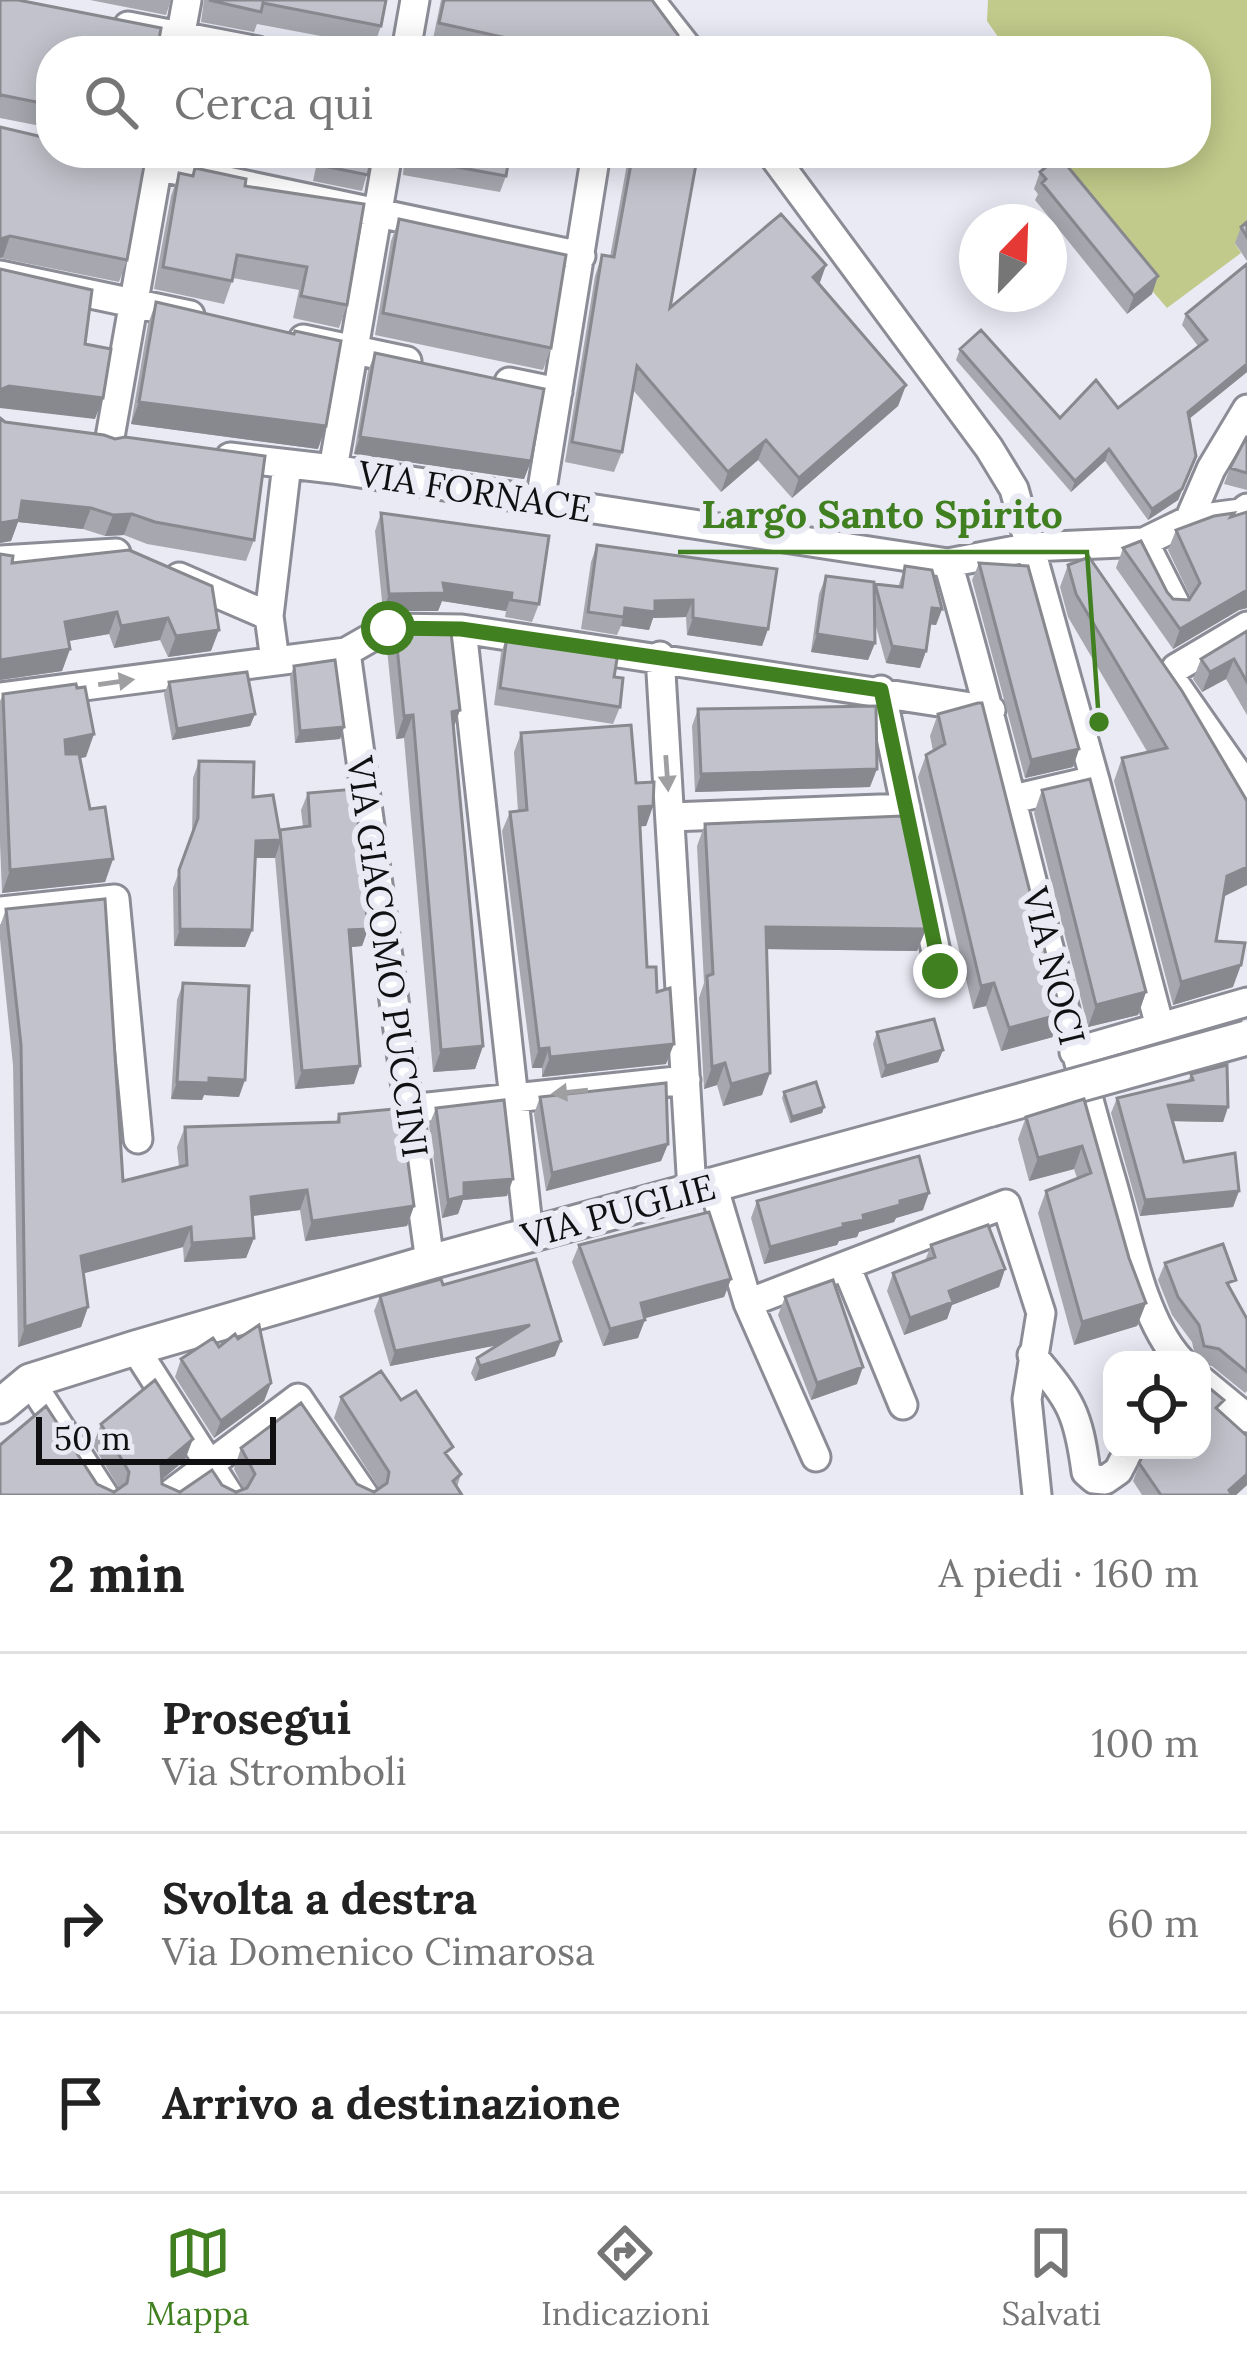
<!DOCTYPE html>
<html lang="it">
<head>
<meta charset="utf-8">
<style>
	:root { --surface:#fff; --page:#f6f6f6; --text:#222; --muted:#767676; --line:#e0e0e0; --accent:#418020 }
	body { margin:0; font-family:Lora,serif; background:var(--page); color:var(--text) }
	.controls { position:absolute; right:36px; bottom:36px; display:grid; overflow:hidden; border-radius:24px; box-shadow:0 6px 30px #0003 }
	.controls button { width:108px; height:108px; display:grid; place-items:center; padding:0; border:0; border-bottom:3px solid var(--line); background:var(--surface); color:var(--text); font:60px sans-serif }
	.compass { position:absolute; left:959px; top:204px; width:108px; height:108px; border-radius:50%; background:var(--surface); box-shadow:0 6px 30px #0003; rotate:23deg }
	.scale { position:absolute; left:36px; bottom:30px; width:240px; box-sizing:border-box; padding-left:12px; border:6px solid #101013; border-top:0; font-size:33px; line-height:42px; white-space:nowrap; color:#101013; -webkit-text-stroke:9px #e9eaf4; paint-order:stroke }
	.stop { position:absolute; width:36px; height:36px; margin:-27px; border:9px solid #418020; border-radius:50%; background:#fff }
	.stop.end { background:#418020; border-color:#fff; box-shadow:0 3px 12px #0008 }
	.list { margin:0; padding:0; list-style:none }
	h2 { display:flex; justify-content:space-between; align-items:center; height:156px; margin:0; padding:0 48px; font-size:51px }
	h2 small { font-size:39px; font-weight:400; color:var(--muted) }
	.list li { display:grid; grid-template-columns:78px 1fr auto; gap:36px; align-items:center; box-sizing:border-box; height:180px; padding:0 48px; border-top:3px solid var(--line) }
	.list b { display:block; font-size:45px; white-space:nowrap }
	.list p { margin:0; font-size:39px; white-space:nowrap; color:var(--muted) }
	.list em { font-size:39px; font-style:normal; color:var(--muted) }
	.icon { flex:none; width:66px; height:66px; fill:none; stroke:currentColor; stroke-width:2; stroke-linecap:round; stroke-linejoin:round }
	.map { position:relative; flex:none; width:1247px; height:1495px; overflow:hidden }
	.search { position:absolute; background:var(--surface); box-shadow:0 6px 30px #0003; left:36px; right:36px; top:36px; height:132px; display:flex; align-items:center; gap:30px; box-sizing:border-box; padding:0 42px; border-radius:48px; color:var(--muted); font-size:45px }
	.sheet { height:696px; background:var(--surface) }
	nav { display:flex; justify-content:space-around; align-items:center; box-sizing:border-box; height:168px; border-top:3px solid var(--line); background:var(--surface); font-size:33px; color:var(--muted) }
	nav a { display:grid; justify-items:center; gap:6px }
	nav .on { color:var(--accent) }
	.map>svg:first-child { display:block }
	.green { fill:#c1ca8a }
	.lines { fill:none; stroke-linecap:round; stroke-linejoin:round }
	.minor-casing { stroke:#8b8c95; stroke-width:33 }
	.tertiary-casing { stroke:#8b8c95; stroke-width:39 }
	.minor { stroke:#fff; stroke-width:27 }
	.tertiary { stroke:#fff; stroke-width:33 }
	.tertiary-bridge-casing { stroke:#8b8c95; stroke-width:39; stroke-linecap:butt }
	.tertiary-bridge { stroke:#fff; stroke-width:33 }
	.wall { fill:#a7a7af }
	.shaded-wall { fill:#88888f }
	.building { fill:#c2c2cc; stroke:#88888f; stroke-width:3 }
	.oneway { fill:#9f9fa1 }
	.route { stroke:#418020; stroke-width:15 }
	.labels { text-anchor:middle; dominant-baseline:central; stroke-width:12; stroke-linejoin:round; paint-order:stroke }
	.street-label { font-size:36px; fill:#101013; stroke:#e9eaf4 }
	.leader { fill:none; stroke:#418020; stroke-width:4.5 }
	.callout-dot { fill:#418020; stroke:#e9eaf4; stroke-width:4.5 }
	.callout-label { font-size:39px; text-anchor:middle; font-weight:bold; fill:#418020; stroke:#e9eaf4; stroke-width:12; stroke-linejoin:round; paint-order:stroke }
</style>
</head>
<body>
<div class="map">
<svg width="1247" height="1495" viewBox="0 0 1247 1495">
	<rect width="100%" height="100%" fill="#e9eaf4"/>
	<path class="green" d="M988 0H1247V232L1235 243 1241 253 1167 308 1034 153H1196V51H1008L987 21Z"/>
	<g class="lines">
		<g class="minor-casing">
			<path id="minor" d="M650 0 690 51
				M128 26 258 51
				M178 49 187 0
				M406 51 415 0
				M95 153 581 256
				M771 153 989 448 1014 489 1095 780 1013 799
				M0 275 190 315
				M303 339 407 361
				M509 382 558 392
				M109 443 160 153
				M230 457 333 469 948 563 1031 547 1144 542 1189 520 1241 513 1247 508
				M333 469 388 153
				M540 502 596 153
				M1189 520 1211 469 1247 409
				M1144 542 1175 603
				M0 560 116 553
				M948 563C1008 768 1052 977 1112 1182 1128 1236 1142 1319 1180 1360
				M179 577 269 616
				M462 629 529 1235
				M346 652 430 1262
				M660 656 692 1190
				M275 661 269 616 287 464
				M1176 668 1247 626
				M1173 681 1247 787
				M881 690 940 971
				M0 697 346 652 388 628 462 629 991 710
				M1095 780 1160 1027
				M670 817 906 808
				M0 911 115 899 138 1139
				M1074 1052 1247 1002
				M409 1109 686 1080
				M713 1185 748 1303 816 1457
				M846 1266 903 1405
				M748 1303 1006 1204 1041 1313 1027 1399 1037 1495
				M135 1348 229 1495
				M1032 1355C1071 1401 1078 1412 1086 1472L1094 1479 1105 1480 1118 1471 1129 1450
				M30 1381 104 1495
				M1202 1381 1247 1418
				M169 1495 298 1398 364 1495"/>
		</g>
		<g class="tertiary-casing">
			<path id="tertiary" d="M0 1406 30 1381 135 1348 430 1262 991 1109"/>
		</g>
		<use href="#minor" class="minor"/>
		<use href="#tertiary" class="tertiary"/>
		<g class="tertiary-bridge-casing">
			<path id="tertiary-bridge" d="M991 1109 1247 1038"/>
		</g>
		<use href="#tertiary-bridge" class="tertiary-bridge"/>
	</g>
	<path class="wall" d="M0 0 51 51V128L0 118Z
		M90 0H171L166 15Z
		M204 0H386L381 26 374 46 257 24 254 32 201 22Z
		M441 0H652L675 47 686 51H466L432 44Z
		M0 127 127 260 119 282 0 258Z
		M195 153H251L246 167 194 156Z
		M319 153H373L362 191 313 181Z
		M405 153H510L506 176 500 192 403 175Z
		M629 153H698L670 308 826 265 819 284 906 385 898 406 792 498 758 460 721 492 633 390 622 452 614 472 565 462 595 276 602 255 610 257Z
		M1040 172 1152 294 1127 314 1035 200 1038 194 1034 189Z
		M179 173 245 186 347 305 339 328 293 318 299 290 233 278 224 304 154 289 171 196Z
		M399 219 551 348 543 370 375 335 391 241Z
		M1247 222V261L1235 243 1241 227Z
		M1247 264V372L1189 419 1192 468 1178 500 1148 520 1105 461 1071 492 956 360 960 349 1060 418 1118 408 1198 346 1182 325 1186 314Z
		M156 302 318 449 131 424 148 324Z
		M375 353 531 461 524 479 354 454 368 371Z
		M0 418 254 540 246 561 147 544 124 535 105 536 83 529 18 522 11 541 0 543Z
		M1247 436V490L1224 484 1230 468Z
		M1247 512V608L1239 610 1173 649 1116 568 1123 548 1173 599 1189 600 1191 598 1168 550 1176 530Z
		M381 513 539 604 532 622 505 617 506 611 442 601 438 611H383L375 531Z
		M597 545 768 629 762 646 687 635 686 617 653 618 649 630 621 626 617 635 581 629 591 562Z
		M129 550 211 651 168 657 160 640 114 648 109 634 68 641 70 649 62 671 0 680V554L12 563Z
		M979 563 1079 749 1073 767 1025 778 972 580Z
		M1068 565 1247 801V885L1223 896 1216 941 1233 987 1173 1005 1114 781 1122 758 1148 753 1068 617 1060 587Z
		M905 566 942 609 936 625 930 624 926 651 920 668 886 663 874 619 875 643 868 660 811 652 819 594 826 576 898 587Z
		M395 627 460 710 453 729 483 1046 475 1069 433 1072 404 738 396 739 387 649Z
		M1247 631V715L1226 679 1202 692 1193 679 1201 659Z
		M507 636 614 677 620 707 613 724 494 705 501 653Z
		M294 666 344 727 340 739 295 743 290 677Z
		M169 682 255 714 250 726 172 740 164 694Z
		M3 694 86 757 80 758 90 809 113 859 105 882 2 893 0 843V701Z
		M698 709 870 787 695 792 692 726Z
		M938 714 1061 1014 1053 1037 1001 1051 986 1006 973 1009 918 777 926 755 933 751 930 736Z
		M521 733 636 783 653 806 646 826H640L647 967 657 992 666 1064 542 1077V1068H532L502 831 510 812 518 811 514 752Z
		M199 761 253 797 279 832 303 827 301 810 308 793 368 929 362 946 350 947 354 1084 295 1089 275 857 255 858 252 930 245 947 174 946 173 888 192 836 193 778Z
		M1042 790 1146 992 1138 1015 1088 1027 1034 813Z
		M705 824 926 929 917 951 766 949 762 1095 723 1106 717 1085 704 1089 699 998 704 983 697 846Z
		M6 909 123 1181 179 1167 177 1147 185 1127 336 1122 339 1114 414 1206 407 1226 305 1241 300 1210 252 1216 254 1238 246 1258 184 1262 183 1247 83 1273 88 1307 81 1327 18 1347 13 1065 0 939V926Z
		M183 983 239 1097 204 1095 202 1100 171 1099 177 1000Z
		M877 1032 943 1050 938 1062 881 1078 873 1044Z
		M1191 1074 1228 1107 1223 1122 1173 1121 1184 1162 1239 1191 1233 1207 1140 1216 1111 1113 1117 1098 1188 1081Z
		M784 1092 824 1107 822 1113 790 1123 782 1098Z
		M540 1097 668 1144 661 1161 546 1191 534 1114Z
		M1084 1099 1129 1258 1146 1303 1137 1326 1074 1345 1038 1213 1046 1191 1077 1178 1074 1169 1029 1181 1018 1139 1026 1117Z
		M436 1108 507 1196 463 1200 458 1214 442 1218 429 1125Z
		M757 1201 923 1210 896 1218 894 1222 859 1232 857 1237 839 1241 837 1245 764 1264 751 1218Z
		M579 1245 731 1279 724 1297 644 1318 638 1338 603 1346 572 1262Z
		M931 1245 1005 1269 999 1287 952 1305 947 1319 904 1335 887 1291 893 1273 925 1261Z
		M1165 1263 1232 1292 1247 1319V1391L1245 1393 1212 1366 1202 1365V1360H1196L1192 1342 1172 1315 1158 1280Z
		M443 1285 555 1356 475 1381 471 1373 477 1358 497 1345 390 1366 374 1311 380 1296Z
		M785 1297 857 1384 811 1400 778 1315Z
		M219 1347 271 1383 264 1401 214 1438 175 1377 181 1359Z
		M341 1397 401 1400 461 1474 457 1487 462 1495H0L97 1484 114 1492 119 1488 93 1445 101 1424 185 1460 161 1480 162 1484 180 1492 222 1485 236 1492 244 1489 234 1469 241 1448 357 1484 374 1492 379 1488 334 1418Z
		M1220 1412 1247 1436V1485L1236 1495H1142L1133 1481 1145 1450H1202Z"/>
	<path class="shaded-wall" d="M10 236 3 257 0 258V239Z
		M826 265 819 285 813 277Z
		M1158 276 1152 294 1127 314 1134 296Z
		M1247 364V372L1184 423 1188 412Z
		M906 385 898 406 792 498 799 478Z
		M9 386 103 398 95 419 0 408V390Z
		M139 402 326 426 318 449 131 424Z
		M360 437 531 461 524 479 354 454Z
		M766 440 758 460 721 492 728 472Z
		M1109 449 1105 461 1071 492 1075 481Z
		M1196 456 1178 500 1148 520 1152 509Z
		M22 501 91 508 83 529 18 522 11 541 0 543V523Z
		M132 514 124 535 105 536 113 515Z
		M443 583 512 593 506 611 442 601 438 611H383L389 594Z
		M1247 590V608L1239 610 1173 649 1180 629Z
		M693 600 686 617 653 618 649 630 621 626 625 608 655 601Z
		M932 608 942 609 936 625 926 624Z
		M117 612 109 634 57 643 65 622Z
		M168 618 160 640 114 648 121 626Z
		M693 618 768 629 762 646 687 635Z
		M219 630 211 651 168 657 176 636Z
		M817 634 875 643 868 660 811 652Z
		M892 646 926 651 920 668 886 663Z
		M70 649 62 671 0 680V660Z
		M1234 659 1226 679 1202 692 1210 672Z
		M460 710 452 732V712Z
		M255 714 250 726 172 740 177 729Z
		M413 715 404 738 396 739 404 716Z
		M344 727 340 739 295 743 300 731Z
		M94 734 86 757 57 762 65 740Z
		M1079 749 1073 767 1025 778 1031 760Z
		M877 769 870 787 695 792 701 774Z
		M653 806 646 826 632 827 639 807Z
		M281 840 275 858H249L256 841Z
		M113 859 105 882 2 893 10 870Z
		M1247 867V885L1219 899 1227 876Z
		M766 927 926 929 917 951 757 949Z
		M180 929 252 930 245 947 174 946Z
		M368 929 362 946 342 948 349 930Z
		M1241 965 1233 987 1173 1005 1181 982Z
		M994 983 986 1006 973 1009 981 986Z
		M1146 992 1138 1015 1088 1027 1096 1005Z
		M1061 1014 1053 1037 1001 1051 1009 1028Z
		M674 1044 666 1064 542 1077 550 1057Z
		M483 1046 475 1069 433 1072 441 1050Z
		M549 1048 542 1068H532L539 1049Z
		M943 1050 938 1062 881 1078 886 1066Z
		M725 1063 717 1085 704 1089 712 1067Z
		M360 1066 354 1084 295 1089 302 1071Z
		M770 1073 762 1095 723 1106 731 1084Z
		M209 1078 245 1080 239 1097 204 1095 202 1100 171 1099 177 1082Z
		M1168 1105 1228 1107 1223 1122 1163 1121Z
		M824 1107 822 1113 790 1123 792 1117Z
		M668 1144 661 1161 546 1191 552 1173Z
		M1082 1146 1074 1169 1029 1181 1038 1158Z
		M513 1179 507 1196 463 1200 458 1214 442 1218 448 1200 464 1183Z
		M307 1190 300 1210 244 1217 251 1197Z
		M1239 1191 1233 1207 1140 1216 1145 1200Z
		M929 1193 923 1210 896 1218 894 1222 859 1232 857 1237 839 1241 837 1245 764 1264 770 1247 843 1224 900 1201Z
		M414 1206 407 1226 305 1241 312 1221Z
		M191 1227 183 1247 74 1276 81 1256Z
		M254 1238 246 1258 184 1262 192 1243Z
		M1005 1269 999 1287 952 1305 947 1319 904 1335 910 1318 949 1291Z
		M731 1279 724 1297 635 1321 641 1303Z
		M1146 1303 1137 1326 1074 1345 1082 1322Z
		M88 1307 81 1327 18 1347 25 1327Z
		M645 1320 638 1338 603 1346 610 1329Z
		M530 1325 524 1340 390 1366 395 1351Z
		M561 1341 555 1356 475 1381 480 1366Z
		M863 1367 857 1384 811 1400 817 1383Z
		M271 1383 264 1401 214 1438 221 1421Z
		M193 1439 185 1460 153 1487 161 1466Z
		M1247 1474V1485L1236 1495H1227L1229 1490Z"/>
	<path class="building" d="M0 0H18L161 28 157 51H51V105L1 95 0 96Z
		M209 0H386L381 26 263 3 261 12Z
		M444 0H652L678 35 675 47 686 51H565L439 23Z
		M0 127 51 139V153H116L145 160 127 260 10 236 0 239Z
		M321 153H373L368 175 319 165Z
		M409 153H510L506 176 408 158Z
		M633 153H698L670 308 781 214 826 265 813 277 906 385 799 478 766 440 728 472 637 366 622 452 572 442 602 255 614 257Z
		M1059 156 1158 276 1134 296 1042 183 1046 179 1040 172Z
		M195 168 246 179 245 186 364 204 347 305 301 296 307 267 237 255 232 281 163 267 179 173 193 176Z
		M399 219 566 255 551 348 383 313Z
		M1247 222V237L1241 227Z
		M1247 264V364L1188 412 1196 456 1182 489 1152 509 1109 449 1075 481 960 349 981 330 1060 418 1096 380 1118 408 1207 340 1186 314Z
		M0 269 92 290 85 344 111 349 103 398 9 386 0 390Z
		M156 302 294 334 295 331 341 341 326 426 139 402Z
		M375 353 544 389 531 461 360 437Z
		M0 418 5 422 104 435 115 439 125 437 265 456 254 540 155 522 132 514 113 515 91 508 22 501 19 520 0 523Z
		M1247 436V473L1230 468Z
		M1247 512V590L1180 629 1123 548 1141 541 1167 592 1173 599 1189 600 1200 583 1176 530 1214 516 1234 513 1231 517Z
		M381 513 549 536 539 604 511 600 512 593 443 583 445 593 389 594Z
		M597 545 777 569 768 629 693 618V600L655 601V612L625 608 624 617 588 612Z
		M129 550 212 586 219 630 176 636 168 618 121 626 117 612 65 622 70 649 0 660V554L13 556 12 563Z
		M1089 557 1182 691 1247 801V867L1227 876 1216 941 1245 943 1241 965 1181 982 1122 758 1167 748 1076 594 1068 565Z
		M979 563 1028 566 1079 749 1031 760Z
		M905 566 932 570 942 609 932 608 926 651 892 646 875 584 902 587Z
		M826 576 874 582 875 643 817 634Z
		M401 624H450L460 710 452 712 483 1046 441 1050 413 715 404 716 395 627Z
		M1247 631V682L1234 659 1210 672 1201 659Z
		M507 636 618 653 614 677 623 678 620 707 500 688Z
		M335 660 344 727 300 731 294 666Z
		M247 672 255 714 177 729 169 682Z
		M76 684 77 688 85 687 94 734 65 740 66 754H79L90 809 105 807 113 859 10 870 3 694Z
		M978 703H982L1061 1014 1009 1028 994 983 981 986 926 755 945 744 938 714Z
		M876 706 877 769 701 774 698 709Z
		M631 725 636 783 654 782 653 806 639 807 647 967H656L657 992 670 988 674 1044 550 1057 549 1048 539 1049 510 812 527 810 521 733Z
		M199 761 254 762 253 797 273 795 281 840 256 841 252 930 180 929 179 870 198 818Z
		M1090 779 1146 992 1096 1005 1042 790Z
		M355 789 368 929 349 930 360 1066 302 1071 280 830 310 826 308 793Z
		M902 816 926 929 766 927 770 1073 731 1084 725 1063 712 1067 707 976 713 974 705 824Z
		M105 899 123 1181 187 1165 185 1127 339 1122V1114L394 1109 401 1111 414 1206 312 1221 307 1190 251 1197 254 1238 192 1243 191 1227 81 1256 88 1307 25 1327 21 1045 6 909Z
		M183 983 249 986 245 1080 209 1078V1083L177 1082Z
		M934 1019 943 1050 886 1066 877 1032Z
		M1227 1065 1228 1107 1168 1105 1184 1162 1235 1153 1239 1191 1145 1200 1117 1098 1193 1080 1191 1074Z
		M816 1082 824 1107 792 1117 784 1092Z
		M666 1083 668 1144 552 1173 540 1097Z
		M1084 1099 1129 1258 1146 1303 1082 1322 1046 1191 1091 1173 1082 1146 1038 1158 1026 1117Z
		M504 1100 513 1179 464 1183V1196L448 1200 436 1108Z
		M919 1156 929 1193 900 1201V1205L863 1215 864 1220 843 1224 844 1227 770 1247 757 1201Z
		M709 1212 731 1279 641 1303 645 1320 610 1329 579 1245Z
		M988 1225 1005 1269 949 1291 953 1302 910 1318 893 1273 935 1257 931 1245Z
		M1223 1244 1236 1280 1227 1283 1247 1319V1372L1219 1349 1204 1346 1199 1325 1178 1297 1165 1263Z
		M536 1259 561 1341 480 1366 477 1358 530 1325 395 1351 380 1296 441 1279 443 1285Z
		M833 1280 863 1367 817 1383 785 1297Z
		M259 1325 271 1383 221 1421 181 1359 213 1338 219 1347 235 1334 238 1339Z
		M381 1371 401 1400 416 1391 453 1447 445 1453 461 1474 453 1481 462 1495H0V1445L46 1406 97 1484 114 1492 127 1483 129 1472 101 1424 155 1380 193 1439 161 1466 162 1484 180 1492 212 1470 222 1485 236 1492 247 1488 255 1474 241 1448 301 1403 357 1484 374 1492 387 1483 389 1472 341 1397Z
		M1202 1382 1224 1400 1216 1408 1247 1436V1474L1229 1490 1232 1495H1161L1139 1463 1146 1450H1202Z"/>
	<defs><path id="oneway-solid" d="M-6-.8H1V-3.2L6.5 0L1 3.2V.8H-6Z" transform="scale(3)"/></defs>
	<g class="oneway">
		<use href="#oneway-solid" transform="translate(116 682) rotate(-8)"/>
		<use href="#oneway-solid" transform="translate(667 773) rotate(86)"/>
		<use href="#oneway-solid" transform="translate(570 1092) rotate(174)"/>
	</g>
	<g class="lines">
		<path class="route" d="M388 628 461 629 881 690 940 971"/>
	</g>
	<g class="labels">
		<g class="street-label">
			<text transform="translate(475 491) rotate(9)">VIA FORNACE</text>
			<text transform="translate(388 957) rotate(82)">VIA GIACOMO PUCCINI</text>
			<text transform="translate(1054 966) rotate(76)">VIA NOCI</text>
			<text transform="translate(618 1211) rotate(-15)">VIA PUGLIE</text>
		</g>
	</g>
	<path class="leader" d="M1099 722L1087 552H678"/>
	<circle class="callout-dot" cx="1099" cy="722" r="12"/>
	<g class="callout-label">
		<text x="882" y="528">Largo Santo Spirito</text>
	</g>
</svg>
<div class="controls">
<button><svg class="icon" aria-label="locate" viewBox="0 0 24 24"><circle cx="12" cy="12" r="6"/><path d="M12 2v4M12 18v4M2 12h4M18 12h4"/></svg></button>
</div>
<svg class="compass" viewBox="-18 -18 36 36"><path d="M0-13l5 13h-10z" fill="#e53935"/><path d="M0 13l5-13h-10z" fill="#767676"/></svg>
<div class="scale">50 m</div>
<div class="stop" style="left:388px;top:628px"></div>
<div class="stop end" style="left:940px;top:971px"></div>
<div class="search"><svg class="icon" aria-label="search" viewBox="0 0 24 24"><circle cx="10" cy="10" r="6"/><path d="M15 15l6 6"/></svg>Cerca qui</div>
</div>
<section class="sheet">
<h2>2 min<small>A piedi · 160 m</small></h2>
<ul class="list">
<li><svg class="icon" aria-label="ahead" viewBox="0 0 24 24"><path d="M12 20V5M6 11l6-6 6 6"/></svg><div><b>Prosegui</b><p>Via Stromboli</p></div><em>100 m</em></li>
<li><svg class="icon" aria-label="right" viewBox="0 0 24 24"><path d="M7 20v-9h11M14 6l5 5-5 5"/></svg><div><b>Svolta a destra</b><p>Via Domenico Cimarosa</p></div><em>60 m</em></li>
<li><svg class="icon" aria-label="arrive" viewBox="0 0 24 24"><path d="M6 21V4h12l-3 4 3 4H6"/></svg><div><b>Arrivo a destinazione</b></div></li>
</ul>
</section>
<nav>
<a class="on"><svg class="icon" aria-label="map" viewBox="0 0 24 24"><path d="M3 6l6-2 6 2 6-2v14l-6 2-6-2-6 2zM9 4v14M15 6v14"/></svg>Mappa</a>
<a><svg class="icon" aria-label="directions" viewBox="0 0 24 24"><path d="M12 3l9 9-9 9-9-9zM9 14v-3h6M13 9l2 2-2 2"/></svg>Indicazioni</a>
<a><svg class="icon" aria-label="saved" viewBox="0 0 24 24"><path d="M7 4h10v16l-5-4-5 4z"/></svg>Salvati</a>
</nav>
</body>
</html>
